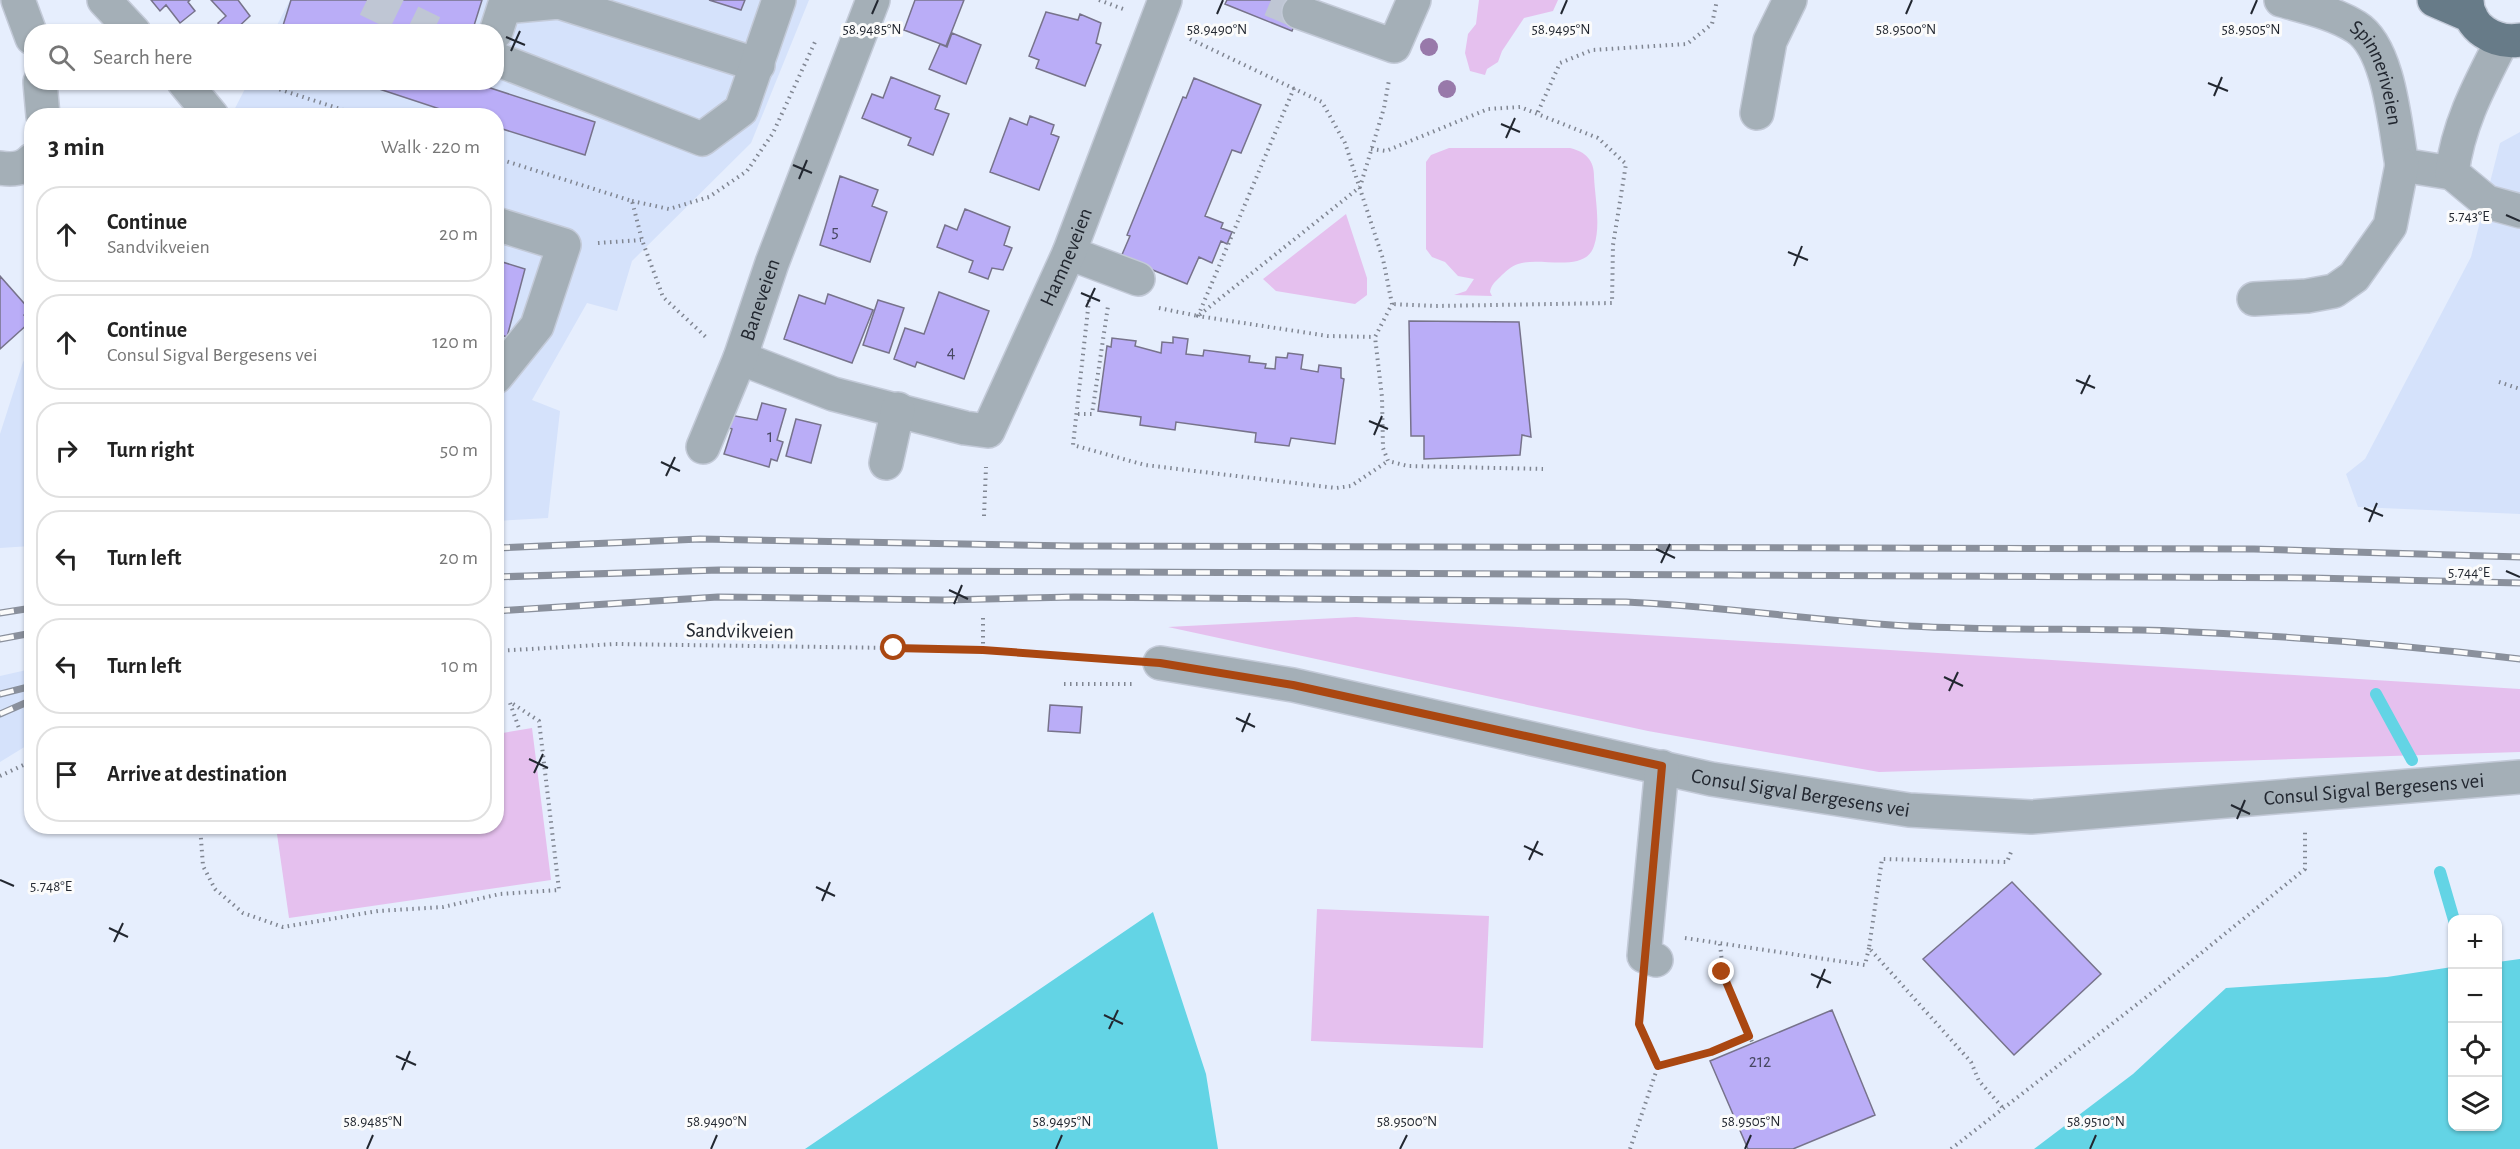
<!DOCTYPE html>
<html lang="en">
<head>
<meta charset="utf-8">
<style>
	:root { --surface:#fff; --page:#f6f6f6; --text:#222; --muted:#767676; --line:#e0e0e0 }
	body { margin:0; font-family:"Alegreya Sans",sans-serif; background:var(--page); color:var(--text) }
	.controls { position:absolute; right:18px; bottom:18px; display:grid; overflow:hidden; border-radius:12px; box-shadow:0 2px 4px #0004 }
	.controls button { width:54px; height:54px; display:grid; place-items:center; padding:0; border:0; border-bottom:2px solid var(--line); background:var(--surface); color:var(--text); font:30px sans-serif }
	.stop { position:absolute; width:18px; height:18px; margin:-14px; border:4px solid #aa4711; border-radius:50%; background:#fff }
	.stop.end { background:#aa4711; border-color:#fff; box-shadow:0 2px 6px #0008 }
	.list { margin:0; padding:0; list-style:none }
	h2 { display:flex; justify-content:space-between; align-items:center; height:78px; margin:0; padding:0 24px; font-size:26px }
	h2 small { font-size:20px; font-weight:400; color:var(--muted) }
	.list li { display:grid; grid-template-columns:39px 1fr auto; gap:18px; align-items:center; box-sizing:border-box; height:96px; margin:0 12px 12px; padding:0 12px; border:2px solid var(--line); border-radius:24px }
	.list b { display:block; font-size:22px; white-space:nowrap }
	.list p { margin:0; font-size:20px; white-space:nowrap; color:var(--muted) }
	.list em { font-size:20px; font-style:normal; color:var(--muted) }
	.icon { flex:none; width:33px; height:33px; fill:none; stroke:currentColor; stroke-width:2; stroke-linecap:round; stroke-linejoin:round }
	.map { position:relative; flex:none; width:2520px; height:1149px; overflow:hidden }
	.search { position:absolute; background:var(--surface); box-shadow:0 2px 4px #0004; left:24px; top:24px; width:480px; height:66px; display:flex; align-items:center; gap:15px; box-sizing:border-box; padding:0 21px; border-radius:24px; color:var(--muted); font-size:22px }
	.panel { position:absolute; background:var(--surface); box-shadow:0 2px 4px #0004; left:24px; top:108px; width:480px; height:726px; border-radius:24px }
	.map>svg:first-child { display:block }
	.built { fill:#d5e2fb }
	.green { fill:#e5c0ee }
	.water { fill:#63d4e5 }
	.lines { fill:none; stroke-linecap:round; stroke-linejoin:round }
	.stream { stroke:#63d4e5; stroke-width:12 }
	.building { fill:#baadf7; stroke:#77738b; stroke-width:1.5 }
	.minor-tunnel { stroke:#bfc6d4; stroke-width:33; stroke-dasharray:33 16; stroke-linecap:butt }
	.minor-casing { stroke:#c3cad8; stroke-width:36 }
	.major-casing { stroke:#c3cad8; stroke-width:36 }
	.path { stroke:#808692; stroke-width:4; stroke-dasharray:1.5 4.5; stroke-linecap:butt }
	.minor { stroke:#a4afb7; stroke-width:33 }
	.major { stroke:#677b88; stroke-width:33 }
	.rail-casing { stroke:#8a909c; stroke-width:7 }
	.rail { stroke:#fbfbfb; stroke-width:4.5; stroke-dasharray:14; stroke-linecap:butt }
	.tree { fill:#9879aa }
	.route { stroke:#aa4711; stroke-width:8 }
	.ticks { fill:none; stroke:#222730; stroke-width:2 }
	.labels { text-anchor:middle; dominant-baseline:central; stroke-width:6; stroke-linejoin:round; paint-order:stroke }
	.number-label { font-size:18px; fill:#484862 }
	.street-label { font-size:21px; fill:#222730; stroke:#fbfbfb }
	.ticks-label { font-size:15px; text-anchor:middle; fill:#222730; stroke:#fbfbfb; stroke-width:6; stroke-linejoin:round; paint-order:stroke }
</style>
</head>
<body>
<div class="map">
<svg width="2520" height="1149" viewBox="0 0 2520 1149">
	<rect width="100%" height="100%" fill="#e6eefd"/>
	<path class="built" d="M290 0H809L751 143 632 261 617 311 587 303 532 400 560 411 548 518 497 521 496 116H231L248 83 496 82V32L274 31Z
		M2520 132V514L2358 507 2346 474 2365 459 2471 257 2500 143Z
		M31 353V546L0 548V434L23 362Z
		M31 669V743L0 762V676Z"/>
	<path class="green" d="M1479 0H1558L1553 11 1524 18 1502 51 1498 62 1487 69 1485 75 1470 71 1465 53 1468 34 1476 24Z
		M1449 148H1570C1586 152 1594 160 1594 177 1595 197 1601 226 1594 246 1585 274 1540 256 1518 264 1511 266 1505 272 1500 277 1495 282 1491 285 1490 292L1492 296 1454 295 1466 291 1474 279 1458 276 1445 262 1432 257 1426 249V162L1431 155Z
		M1346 214 1367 278V295L1355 304 1276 291 1263 279Z
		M1356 617 2520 689V752L1879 772 1648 731 1168 627Z
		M532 728 551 880 289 918 276 827 496 826 497 734Z
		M1317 909 1489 916 1483 1048 1311 1041Z"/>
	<path class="water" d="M1153 912 1206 1074 1218 1149H805Z
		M2520 959V1149H2034L2133 1074 2226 988 2387 977 2452 967V1126H2498V962Z"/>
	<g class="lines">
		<path class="stream" d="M2376 694 2412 760
			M2440 872 2454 920"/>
	</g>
	<path class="building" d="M151 0H190L188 2 195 11 180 23 166 5 160 11Z
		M211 0H238L250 16 233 32H225L218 23 226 16Z
		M291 0H482L472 32H281Z
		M709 0H745L741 10Z
		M915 0H964L946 46 904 30Z
		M1227 0H1304L1292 31 1225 4Z
		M1046 12 1078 20 1080 14 1101 23 1096 43 1101 45 1085 86 1036 68 1039 60 1029 56Z
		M952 33 981 45 966 84 929 69 940 44 947 47Z
		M891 77 940 96 935 109 949 114 933 155 908 145 911 138 862 118 872 94 883 98Z
		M1194 78 1261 105 1241 153 1232 150 1205 216 1223 223 1221 228 1232 232 1227 244 1221 241 1212 263 1199 257 1187 284 1121 257 1130 236 1127 235 1183 97 1186 98Z
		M358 82H472L595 122 585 155 496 127V116H461Z
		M1030 116 1054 125 1051 134 1059 137 1039 190 990 172 1010 118 1027 125Z
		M840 176 878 190 872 206 887 212 870 262 820 245Z
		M965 209 1010 227 1004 245 1012 248 1003 270 992 268 988 279 969 272 973 261 937 247 945 225 957 230Z
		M496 260 525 269 507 337 496 333Z
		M0 276 30 310 24 315 30 322 0 349Z
		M939 292 989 311 964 379 917 362 915 367 894 359 905 328 924 334Z
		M828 294 873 310 852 363 784 339 799 295 825 304Z
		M878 300 904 308 889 353 863 345Z
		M1409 321 1519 322 1531 437 1522 435 1520 455 1424 459V436H1411Z
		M1173 337 1188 339 1186 354 1203 356 1204 350 1250 356 1249 362 1266 364 1265 368 1275 369 1276 357 1287 358 1288 353 1303 355 1301 369 1318 372 1319 365 1341 368V378L1344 379 1335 444 1291 438 1289 446 1255 442 1256 433 1176 422 1175 430 1140 425 1141 417 1098 411 1107 346 1111 347 1112 338 1136 341 1135 346 1161 353 1162 342 1173 343Z
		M762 403 786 409 777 440 783 442 777 461 771 459 769 467 724 454 732 429 727 427 730 415 757 420Z
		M796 419 821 425 811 463 786 456Z
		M1050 705 1082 707 1080 733 1048 731Z
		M2012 882 2101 974 2014 1055 1923 959Z
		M1832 1010 1875 1115 1793 1149H1748L1710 1061Z"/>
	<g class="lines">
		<path class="minor-tunnel" d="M367 0 433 32
			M1271 0 1299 12"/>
		<g class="minor-casing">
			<g id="minor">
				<path d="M18 0 32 38"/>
				<path d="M104 0 134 32"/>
				<path id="s1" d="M2281 0C2306 7 2334 13 2356 27 2390 48 2395 128 2402 165L2452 173"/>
				<path d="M1299 12 1394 46 1414 0"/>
				<path d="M496 32 504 7 559 2 758 65"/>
				<path d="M2502 41C2480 84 2458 124 2452 173L2487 202 2520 211"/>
				<path d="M496 59 702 139 741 110 779 0"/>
				<path d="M40 82 43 116"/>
				<path d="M184 82 212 116"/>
				<path d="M1757 113 1770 41 1790 0"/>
				<path d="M0 168C12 170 24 169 32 160"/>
				<path d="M496 224 564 245 537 326 496 377"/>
				<path d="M1069 253 1138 279"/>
				<path d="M2254 299 2307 296 2334 291 2354 277 2390 226 2402 165"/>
				<path id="s2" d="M740 358 833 394 965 428 988 431 1069 253 1165 0"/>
				<path id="s3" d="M703 447 740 358 772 263 873 0"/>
				<path d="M886 463 898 409"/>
				<path id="s4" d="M1160 663 1293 685 1711 779 1909 810 2031 817 2520 777"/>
				<path d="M1656 960 1644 956 1662 767"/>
			</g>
		</g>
		<g class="major-casing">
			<path id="major" d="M2434 0 2471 16
				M2467 0C2467 28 2495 44 2520 40"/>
		</g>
		<path class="path" d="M1099 0 1123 9
			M1190 39 1322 102 1345 143 1383 259 1392 304 1375 337 1382 397 1383 448 1388 461 1408 466 1543 469
			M232 85 269 86 362 116
			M1294 88 1198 316 1328 336 1375 337
			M1538 112 1560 63 1592 50 1687 44 1712 24 1717 0
			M1371 149 1386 151 1488 109 1520 107 1598 138 1626 164 1613 245 1612 303 1435 306 1392 304
			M496 158 632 201 642 240 663 297 708 339
			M632 201 669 209 709 197 747 171 773 133 815 42
			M598 243 641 240
			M1089 300 1073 445 1145 465 1336 488 1351 486 1388 461
			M1159 308 1198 316 1360 187 1384 108 1389 80
			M2499 382 2520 389
			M1078 414H1092L1108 306
			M984 516 986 467
			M983 618V650
			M496 651 615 644 894 648 983 650 1125 661
			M1064 684H1133
			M510 703 520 731
			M0 776 32 761
			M200 826 203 866 215 889 243 913 283 927 378 911 443 907 500 894 559 890 539 721 510 702
			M1685 938 1865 965 1869 948
			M1720 944 1723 972 1753 1044
			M1658 1066 1711 1052 1749 1036
			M2002 1107 1979 1081 1971 1062 1869 948 1882 859 2007 862 2011 852
			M1630 1149 1658 1066 1639 1024 1642 992
			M1951 1149 2158 988 2305 869V830"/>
		<use href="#minor" class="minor"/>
		<use href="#major" class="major"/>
		<g class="rail-casing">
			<path id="rail" d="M496 548 700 539 1072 546 2254 549 2520 557
				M496 577 719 570 2313 578 2520 583
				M496 611 718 597 945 600 1074 597 1626 602C1721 606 1815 621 1910 626 1997 631 2085 628 2172 631 2288 636 2405 645 2520 659
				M0 613 32 608
				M0 639 32 633
				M0 694 32 686
				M0 714 32 700"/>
		</g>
		<use href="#rail" class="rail"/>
	</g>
	<g class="tree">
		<circle cx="1429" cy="47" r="9"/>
		<circle cx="1447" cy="89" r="9"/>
	</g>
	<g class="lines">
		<path class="route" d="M894 648 983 650 1160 663 1293 685 1662 766 1639 1024 1658 1066 1711 1052 1749 1036 1722 972"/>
	</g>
	<path class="ticks" d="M872 14 878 0M1217 14 1223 0M1561 14 1567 0M1906 14 1912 0M2251 14 2257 0M506 37 525 45M511 51 520 31M2208 83 2228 91M2214 96 2222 77M1501 124 1520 132M1506 138 1515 118M793 165 812 173M799 179 807 160M2506 215 2520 221M1788 252 1808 260M1794 266 1802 246M1081 293 1100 301M1086 307 1095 288M2076 380 2095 388M2081 394 2090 375M1369 421 1388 429M1374 435 1382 416M661 462 680 471M666 476 675 457M2364 508 2383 516M2369 522 2377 503M1656 549 1675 558M1661 563 1670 544M2506 571 2520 577M949 590 968 599M954 604 962 585M1944 677 1963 686M1949 691 1958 672M1236 718 1255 727M1242 732 1250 713M529 759 548 768M534 773 543 754M2231 805 2250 814M2237 819 2245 800M1524 846 1543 855M1529 860 1538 841M0 880 14 886M816 887 835 896M822 901 830 882M109 928 128 937M114 942 123 923M1811 974 1831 983M1817 988 1825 969M1104 1015 1123 1024M1109 1029 1118 1010M396 1056 416 1065M402 1070 410 1051M367 1149 373 1135M711 1149 717 1135M1056 1149 1062 1135M1400 1149 1407 1135M1745 1149 1751 1135M2090 1149 2096 1135"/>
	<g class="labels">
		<g class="number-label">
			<text x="835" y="232">5</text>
			<text x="951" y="353">4</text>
			<text x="770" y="437">1</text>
			<text x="1760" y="1062">212</text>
		</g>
		<g class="street-label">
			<text stroke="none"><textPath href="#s1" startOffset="132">Spinneriveien</textPath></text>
			<text stroke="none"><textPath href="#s2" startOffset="450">Hamneveien</textPath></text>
			<text stroke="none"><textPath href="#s3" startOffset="158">Baneveien</textPath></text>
			<text transform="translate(740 631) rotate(1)">Sandvikveien</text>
			<text stroke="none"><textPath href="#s4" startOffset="1230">Consul Sigval Bergesens vei</textPath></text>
			<text stroke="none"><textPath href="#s4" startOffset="654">Consul Sigval Bergesens vei</textPath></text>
		</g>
	</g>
	<g class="ticks-label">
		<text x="872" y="34">58.9485°N</text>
		<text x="1217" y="34">58.9490°N</text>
		<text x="1906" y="34">58.9500°N</text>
		<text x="2251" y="34">58.9505°N</text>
		<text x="1561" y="34">58.9495°N</text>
		<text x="2469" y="221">5.743°E</text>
		<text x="2469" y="577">5.744°E</text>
		<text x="51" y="891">5.748°E</text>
		<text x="373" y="1126">58.9485°N</text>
		<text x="717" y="1126">58.9490°N</text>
		<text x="1062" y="1126">58.9495°N</text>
		<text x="1407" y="1126">58.9500°N</text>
		<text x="1751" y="1126">58.9505°N</text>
		<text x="2096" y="1126">58.9510°N</text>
	</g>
</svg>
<div class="controls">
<button>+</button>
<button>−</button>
<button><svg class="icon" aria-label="locate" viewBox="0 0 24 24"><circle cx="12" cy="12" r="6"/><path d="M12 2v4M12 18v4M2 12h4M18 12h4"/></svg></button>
<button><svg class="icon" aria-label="layers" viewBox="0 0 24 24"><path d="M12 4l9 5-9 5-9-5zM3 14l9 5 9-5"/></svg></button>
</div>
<div class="stop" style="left:894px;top:648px"></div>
<div class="stop end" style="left:1722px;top:972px"></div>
<div class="search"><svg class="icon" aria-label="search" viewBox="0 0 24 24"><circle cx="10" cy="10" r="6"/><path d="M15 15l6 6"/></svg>Search here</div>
<section class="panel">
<h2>3 min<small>Walk · 220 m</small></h2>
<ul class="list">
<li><svg class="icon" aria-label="ahead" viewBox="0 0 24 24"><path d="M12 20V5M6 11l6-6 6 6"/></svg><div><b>Continue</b><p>Sandvikveien</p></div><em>20 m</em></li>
<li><svg class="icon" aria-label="ahead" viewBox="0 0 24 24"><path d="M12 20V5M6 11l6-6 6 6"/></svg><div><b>Continue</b><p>Consul Sigval Bergesens vei</p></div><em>120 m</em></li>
<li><svg class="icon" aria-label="right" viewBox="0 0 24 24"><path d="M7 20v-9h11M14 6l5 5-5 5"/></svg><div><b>Turn right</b></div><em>50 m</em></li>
<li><svg class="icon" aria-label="left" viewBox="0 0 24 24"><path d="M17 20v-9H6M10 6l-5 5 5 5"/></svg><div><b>Turn left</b></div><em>20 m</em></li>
<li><svg class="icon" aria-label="left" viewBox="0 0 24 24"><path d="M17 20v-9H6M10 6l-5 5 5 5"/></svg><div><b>Turn left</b></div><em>10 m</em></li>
<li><svg class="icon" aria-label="arrive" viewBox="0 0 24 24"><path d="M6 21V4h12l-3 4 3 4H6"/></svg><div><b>Arrive at destination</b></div></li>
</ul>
</section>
</div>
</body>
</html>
